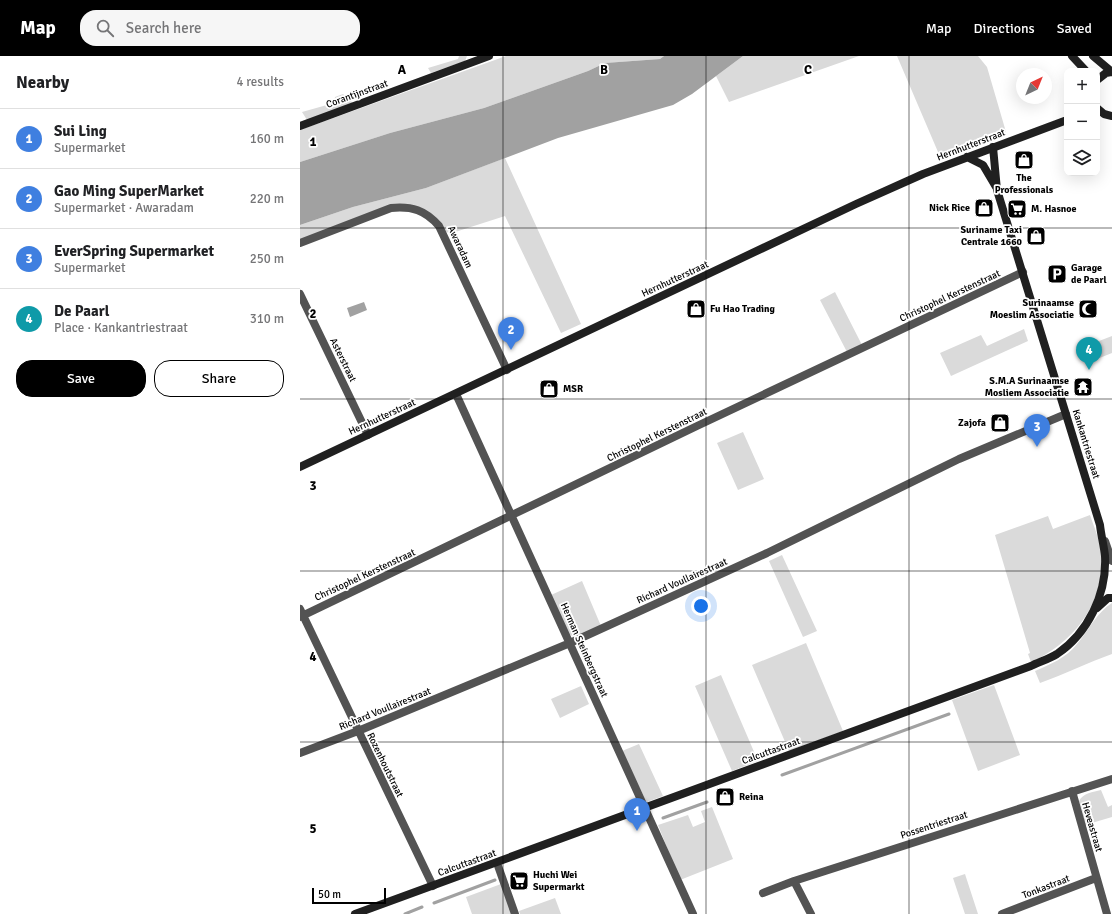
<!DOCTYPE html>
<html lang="en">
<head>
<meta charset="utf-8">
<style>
	:root { --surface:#fff; --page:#f6f6f6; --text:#202124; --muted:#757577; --line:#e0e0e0; --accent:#000 }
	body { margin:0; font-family:Signika,sans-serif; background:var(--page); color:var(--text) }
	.controls { position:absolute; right:12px; top:12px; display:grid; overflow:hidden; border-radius:8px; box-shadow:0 4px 16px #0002 }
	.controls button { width:36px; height:36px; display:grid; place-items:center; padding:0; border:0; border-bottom:1px solid var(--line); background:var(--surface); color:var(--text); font:20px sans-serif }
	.compass { position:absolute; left:716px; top:12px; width:36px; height:36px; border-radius:50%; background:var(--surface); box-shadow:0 4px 16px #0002; rotate:43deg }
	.scale { position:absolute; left:12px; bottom:10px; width:74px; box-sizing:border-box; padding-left:4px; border:2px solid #000; border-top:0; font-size:11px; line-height:14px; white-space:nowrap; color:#000; -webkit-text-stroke:3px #fff; paint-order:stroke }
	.you { position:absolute; left:401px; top:550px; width:14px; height:14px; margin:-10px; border:3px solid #fff; border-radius:50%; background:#1a73e8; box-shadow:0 0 0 6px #1a73e833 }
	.badge { display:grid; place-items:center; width:26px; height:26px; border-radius:50%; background:var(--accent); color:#fff; font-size:13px; font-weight:700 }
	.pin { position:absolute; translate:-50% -33px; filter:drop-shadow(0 1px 2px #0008) }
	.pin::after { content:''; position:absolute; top:21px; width:14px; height:12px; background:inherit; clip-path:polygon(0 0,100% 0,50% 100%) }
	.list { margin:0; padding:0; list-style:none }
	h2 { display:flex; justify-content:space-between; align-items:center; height:52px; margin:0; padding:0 16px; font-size:17px }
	h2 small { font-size:13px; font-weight:400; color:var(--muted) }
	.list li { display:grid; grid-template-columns:26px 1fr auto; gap:12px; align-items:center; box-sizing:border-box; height:60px; padding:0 16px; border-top:1px solid var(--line) }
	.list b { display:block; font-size:15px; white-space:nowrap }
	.list p { margin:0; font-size:13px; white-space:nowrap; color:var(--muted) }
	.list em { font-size:13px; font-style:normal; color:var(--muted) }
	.actions { display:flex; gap:8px; padding:12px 16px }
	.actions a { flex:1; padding:9px 0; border:1px solid var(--accent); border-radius:16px; text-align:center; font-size:14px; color:var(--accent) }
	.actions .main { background:var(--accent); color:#fff }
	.icon { flex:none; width:22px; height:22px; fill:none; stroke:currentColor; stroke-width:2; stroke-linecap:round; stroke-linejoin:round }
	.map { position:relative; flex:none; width:812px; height:858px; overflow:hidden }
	header { display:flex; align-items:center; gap:24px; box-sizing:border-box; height:56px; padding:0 20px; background:var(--accent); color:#fff }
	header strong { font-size:19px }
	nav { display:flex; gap:22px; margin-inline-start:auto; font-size:14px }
	.search { width:280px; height:36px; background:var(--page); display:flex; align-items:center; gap:10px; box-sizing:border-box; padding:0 14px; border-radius:16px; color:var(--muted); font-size:15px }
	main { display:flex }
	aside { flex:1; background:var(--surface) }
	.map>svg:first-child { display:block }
	.green { fill:#dadada }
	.water { fill:#a1a1a1 }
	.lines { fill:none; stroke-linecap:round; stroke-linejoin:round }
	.stream { stroke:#a1a1a1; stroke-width:3 }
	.street { stroke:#535353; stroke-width:8 }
	.secondary { stroke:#202020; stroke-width:8 }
	.grid { fill:none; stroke:#000; stroke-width:1; stroke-opacity:0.55 }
	.labels { text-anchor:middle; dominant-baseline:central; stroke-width:3.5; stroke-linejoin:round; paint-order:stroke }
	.street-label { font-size:10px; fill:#000; stroke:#fff }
	.poi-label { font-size:10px; font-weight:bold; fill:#000; stroke:#fff; text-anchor:start }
	.grid-label { font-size:13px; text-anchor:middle; font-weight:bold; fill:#000; stroke:#fff; stroke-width:3.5; stroke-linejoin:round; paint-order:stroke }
</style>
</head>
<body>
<header>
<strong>Map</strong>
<div class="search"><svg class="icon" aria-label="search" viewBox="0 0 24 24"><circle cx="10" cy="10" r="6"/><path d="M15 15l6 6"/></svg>Search here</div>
<nav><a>Map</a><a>Directions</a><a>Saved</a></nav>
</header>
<main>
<aside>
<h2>Nearby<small>4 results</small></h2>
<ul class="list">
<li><span class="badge" style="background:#3f7fe0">1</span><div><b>Sui Ling</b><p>Supermarket</p></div><em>160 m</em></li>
<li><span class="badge" style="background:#3f7fe0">2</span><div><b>Gao Ming SuperMarket</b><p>Supermarket · Awaradam</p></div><em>220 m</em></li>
<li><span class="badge" style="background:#3f7fe0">3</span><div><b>EverSpring Supermarket</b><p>Supermarket</p></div><em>250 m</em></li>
<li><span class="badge" style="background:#0f9aa8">4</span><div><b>De Paarl</b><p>Place · Kankantriestraat</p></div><em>310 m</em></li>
</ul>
<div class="actions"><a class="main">Save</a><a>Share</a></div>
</aside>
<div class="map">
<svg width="812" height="858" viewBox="0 0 812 858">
	<rect width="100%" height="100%" fill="#fff"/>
	<path class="green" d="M159 0H167L165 5 131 17 128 12 158 3Z
		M206 0H364L360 3 305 7 288 15 184 52 90 77 0 106V74Z
		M443 0H559L429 46 416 20Z
		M597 0H678L687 11 706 76 641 103Z
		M43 38 53 47 7 64 2 56 34 47 35 41Z
		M205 102 281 268 261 277 205 160 152 177 145 176 108 149 0 184V169L53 151 126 132Z
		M535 236 562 289 547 296 520 244Z
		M724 273 728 285 651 320 640 297 681 279 687 290Z
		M812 280V297L792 305 786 290Z
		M443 376 464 423 438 434 417 387Z
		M790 459C794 471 800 484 801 497 806 546 774 587 731 606L728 598 730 597 695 479 748 460 753 473Z
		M482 499 517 575 503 581 469 505Z
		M282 525 301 570 274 581 269 578 251 539Z
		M812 547V598C787 607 765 618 740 627L735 615C751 608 766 602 777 588 788 575 797 556 812 547Z
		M506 587 543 675 489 695 452 609Z
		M421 619 458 705 432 715 395 630Z
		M694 629 720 699 678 715 652 644Z
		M281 630 289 648 260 662 251 643Z
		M339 688 363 740 347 746 345 743 322 695Z
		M801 734 808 751 812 749V761L785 769 779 745C783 737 793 736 801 734Z
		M412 751 433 803 380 824 358 769 388 759 393 771 405 766 401 755Z
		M665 818 678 858H665L653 822Z
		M201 828 212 858H172L166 841Z
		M255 842 261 858H220L219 855Z"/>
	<path class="water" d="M364 0H443L392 38 373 49 258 82 126 132 53 151 0 169V106L90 77 184 52 288 15 305 7 360 3Z
		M64 246 67 254 50 261 47 252Z"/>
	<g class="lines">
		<path class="stream" d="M482 719 649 658
			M363 762 407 746
			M134 847 195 824
			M105 858 122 851"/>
		<path class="street" d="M0 187 91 152C112 150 125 154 139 170L207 314
			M0 238 68 379
			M156 338 393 858
			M805 485 812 505
			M0 553 133 830
			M0 561 397 370 723 216
			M0 697 58 675 270 587 467 497 659 403 766 358
			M772 735 807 858
			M197 807 215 858
			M494 825 511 858
			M463 837 494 825 812 723
			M702 858 796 822"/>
		<path class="secondary" d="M772 0 786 15
			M793 0 812 16
			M797 24 806 17 812 16
			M797 52 804 58 812 60
			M0 70 189 0
			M667 101 683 109 696 131
			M0 411 556 148 623 118 767 64
			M797 552 808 542H812
			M55 858 731 610C739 606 749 603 757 598 788 577 807 538 805 500 804 490 801 479 800 469L697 134 693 91"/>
	</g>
	<path class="grid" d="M203 0V858M406 0V858M609 0V858M0 172H812M0 343H812M0 515H812M0 686H812"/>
	<defs>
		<g id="shop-square" transform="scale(1)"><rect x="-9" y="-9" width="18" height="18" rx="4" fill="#000" stroke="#fff"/><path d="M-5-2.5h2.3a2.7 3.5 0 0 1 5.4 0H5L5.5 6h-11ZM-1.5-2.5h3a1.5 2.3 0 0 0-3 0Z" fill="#fff"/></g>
		<g id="supermarket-square" transform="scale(1)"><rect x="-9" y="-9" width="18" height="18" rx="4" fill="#000" stroke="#fff"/><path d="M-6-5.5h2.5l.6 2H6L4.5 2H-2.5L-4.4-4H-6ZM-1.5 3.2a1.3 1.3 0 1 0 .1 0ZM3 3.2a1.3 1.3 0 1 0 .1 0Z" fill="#fff"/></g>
		<g id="parking-square" transform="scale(1)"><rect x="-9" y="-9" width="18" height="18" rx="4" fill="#000" stroke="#fff"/><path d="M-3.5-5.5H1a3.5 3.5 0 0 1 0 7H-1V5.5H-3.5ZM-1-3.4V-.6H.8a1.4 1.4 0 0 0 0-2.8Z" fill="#fff"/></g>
		<g id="mosque-square" transform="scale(1)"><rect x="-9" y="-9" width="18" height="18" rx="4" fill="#000" stroke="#fff"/><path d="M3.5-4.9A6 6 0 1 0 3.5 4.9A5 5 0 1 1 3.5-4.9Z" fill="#fff"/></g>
		<g id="temple-square" transform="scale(1)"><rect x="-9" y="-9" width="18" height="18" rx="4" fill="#000" stroke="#fff"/><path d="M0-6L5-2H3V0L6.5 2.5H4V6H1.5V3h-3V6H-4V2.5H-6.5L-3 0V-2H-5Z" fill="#fff"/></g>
	</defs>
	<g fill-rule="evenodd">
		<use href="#shop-square" x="724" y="104"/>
		<use href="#shop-square" x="684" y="152"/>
		<use href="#supermarket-square" x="717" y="153"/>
		<use href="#shop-square" x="736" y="180"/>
		<use href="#parking-square" x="757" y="218"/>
		<use href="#shop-square" x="396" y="253"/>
		<use href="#mosque-square" x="788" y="253"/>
		<use href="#temple-square" x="783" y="331"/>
		<use href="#shop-square" x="249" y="333"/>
		<use href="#shop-square" x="700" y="367"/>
		<use href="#shop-square" x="425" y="741"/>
		<use href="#supermarket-square" x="219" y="825"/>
	</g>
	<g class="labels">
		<g class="street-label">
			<text transform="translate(57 38) rotate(-20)">Corantijnstraat</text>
			<text transform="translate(671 89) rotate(-21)">Hernhutterstraat</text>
			<text transform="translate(160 191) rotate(65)">Awaradam</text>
			<text transform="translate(375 223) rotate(-25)">Hernhutterstraat</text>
			<text transform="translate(650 240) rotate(-25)">Christophel Kerstenstraat</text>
			<text transform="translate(43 304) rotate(64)">Asterstraat</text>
			<text transform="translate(82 361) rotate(-25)">Hernhutterstraat</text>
			<text transform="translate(357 379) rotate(-26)">Christophel Kerstenstraat</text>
			<text transform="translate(786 388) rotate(73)">Kankantriestraat</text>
			<text transform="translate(65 519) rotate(-25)">Christophel Kerstenstraat</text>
			<text transform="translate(382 525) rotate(-24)">Richard Voullairestraat</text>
			<text transform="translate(284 594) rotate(66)">Herman Steinbergstraat</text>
			<text transform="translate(85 653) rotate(-22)">Richard Voullairestraat</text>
			<text transform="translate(471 695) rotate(-20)">Calcuttastraat</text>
			<text transform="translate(85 709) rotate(64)">Rozenhoutstraat</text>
			<text transform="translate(634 769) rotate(-18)">Possentriestraat</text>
			<text transform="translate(792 771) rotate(74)">Heveastraat</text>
			<text transform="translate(167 807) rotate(-20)">Calcuttastraat</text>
			<text transform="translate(746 831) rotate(-21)">Tonkastraat</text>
		</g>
		<g class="poi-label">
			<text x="724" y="122" text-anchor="middle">The<tspan x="724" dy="12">Professionals</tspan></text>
			<text x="670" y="152" text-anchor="end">Nick Rice</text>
			<text x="731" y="153">M. Hasnoe</text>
			<text x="722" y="174" text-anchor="end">Suriname Taxi<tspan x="722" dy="12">Centrale 1660</tspan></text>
			<text x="771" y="212">Garage<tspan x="771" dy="12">de Paarl</tspan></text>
			<text x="774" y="247" text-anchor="end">Surinaamse<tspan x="774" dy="12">Moeslim Associatie</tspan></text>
			<text x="410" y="253">Fu Hao Trading</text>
			<text x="769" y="325" text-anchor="end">S.M.A Surinaamse<tspan x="769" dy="12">Mosliem Associatie</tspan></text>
			<text x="263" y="333">MSR</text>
			<text x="686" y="367" text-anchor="end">Zajofa</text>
			<text x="439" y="741">Reina</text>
			<text x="233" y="819">Huchi Wei<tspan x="233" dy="12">Supermarkt</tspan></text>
		</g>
	</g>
	<g class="grid-label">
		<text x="102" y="18">A</text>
		<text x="304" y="18">B</text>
		<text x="508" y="18">C</text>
		<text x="13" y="90">1</text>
		<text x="13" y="262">2</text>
		<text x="13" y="434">3</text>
		<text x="13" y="605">4</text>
		<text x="13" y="777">5</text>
	</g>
</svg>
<div class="controls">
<button>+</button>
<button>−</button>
<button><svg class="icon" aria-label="layers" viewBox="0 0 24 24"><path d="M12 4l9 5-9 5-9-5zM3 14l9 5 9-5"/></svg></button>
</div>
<svg class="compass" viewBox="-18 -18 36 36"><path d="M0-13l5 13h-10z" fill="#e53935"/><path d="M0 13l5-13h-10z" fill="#757577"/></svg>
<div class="scale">50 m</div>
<div class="you"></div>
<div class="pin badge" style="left:337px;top:775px;background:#3f7fe0">1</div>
<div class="pin badge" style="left:211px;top:294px;background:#3f7fe0">2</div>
<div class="pin badge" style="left:737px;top:391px;background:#3f7fe0">3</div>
<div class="pin badge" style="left:789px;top:314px;background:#0f9aa8">4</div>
</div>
</main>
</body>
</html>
